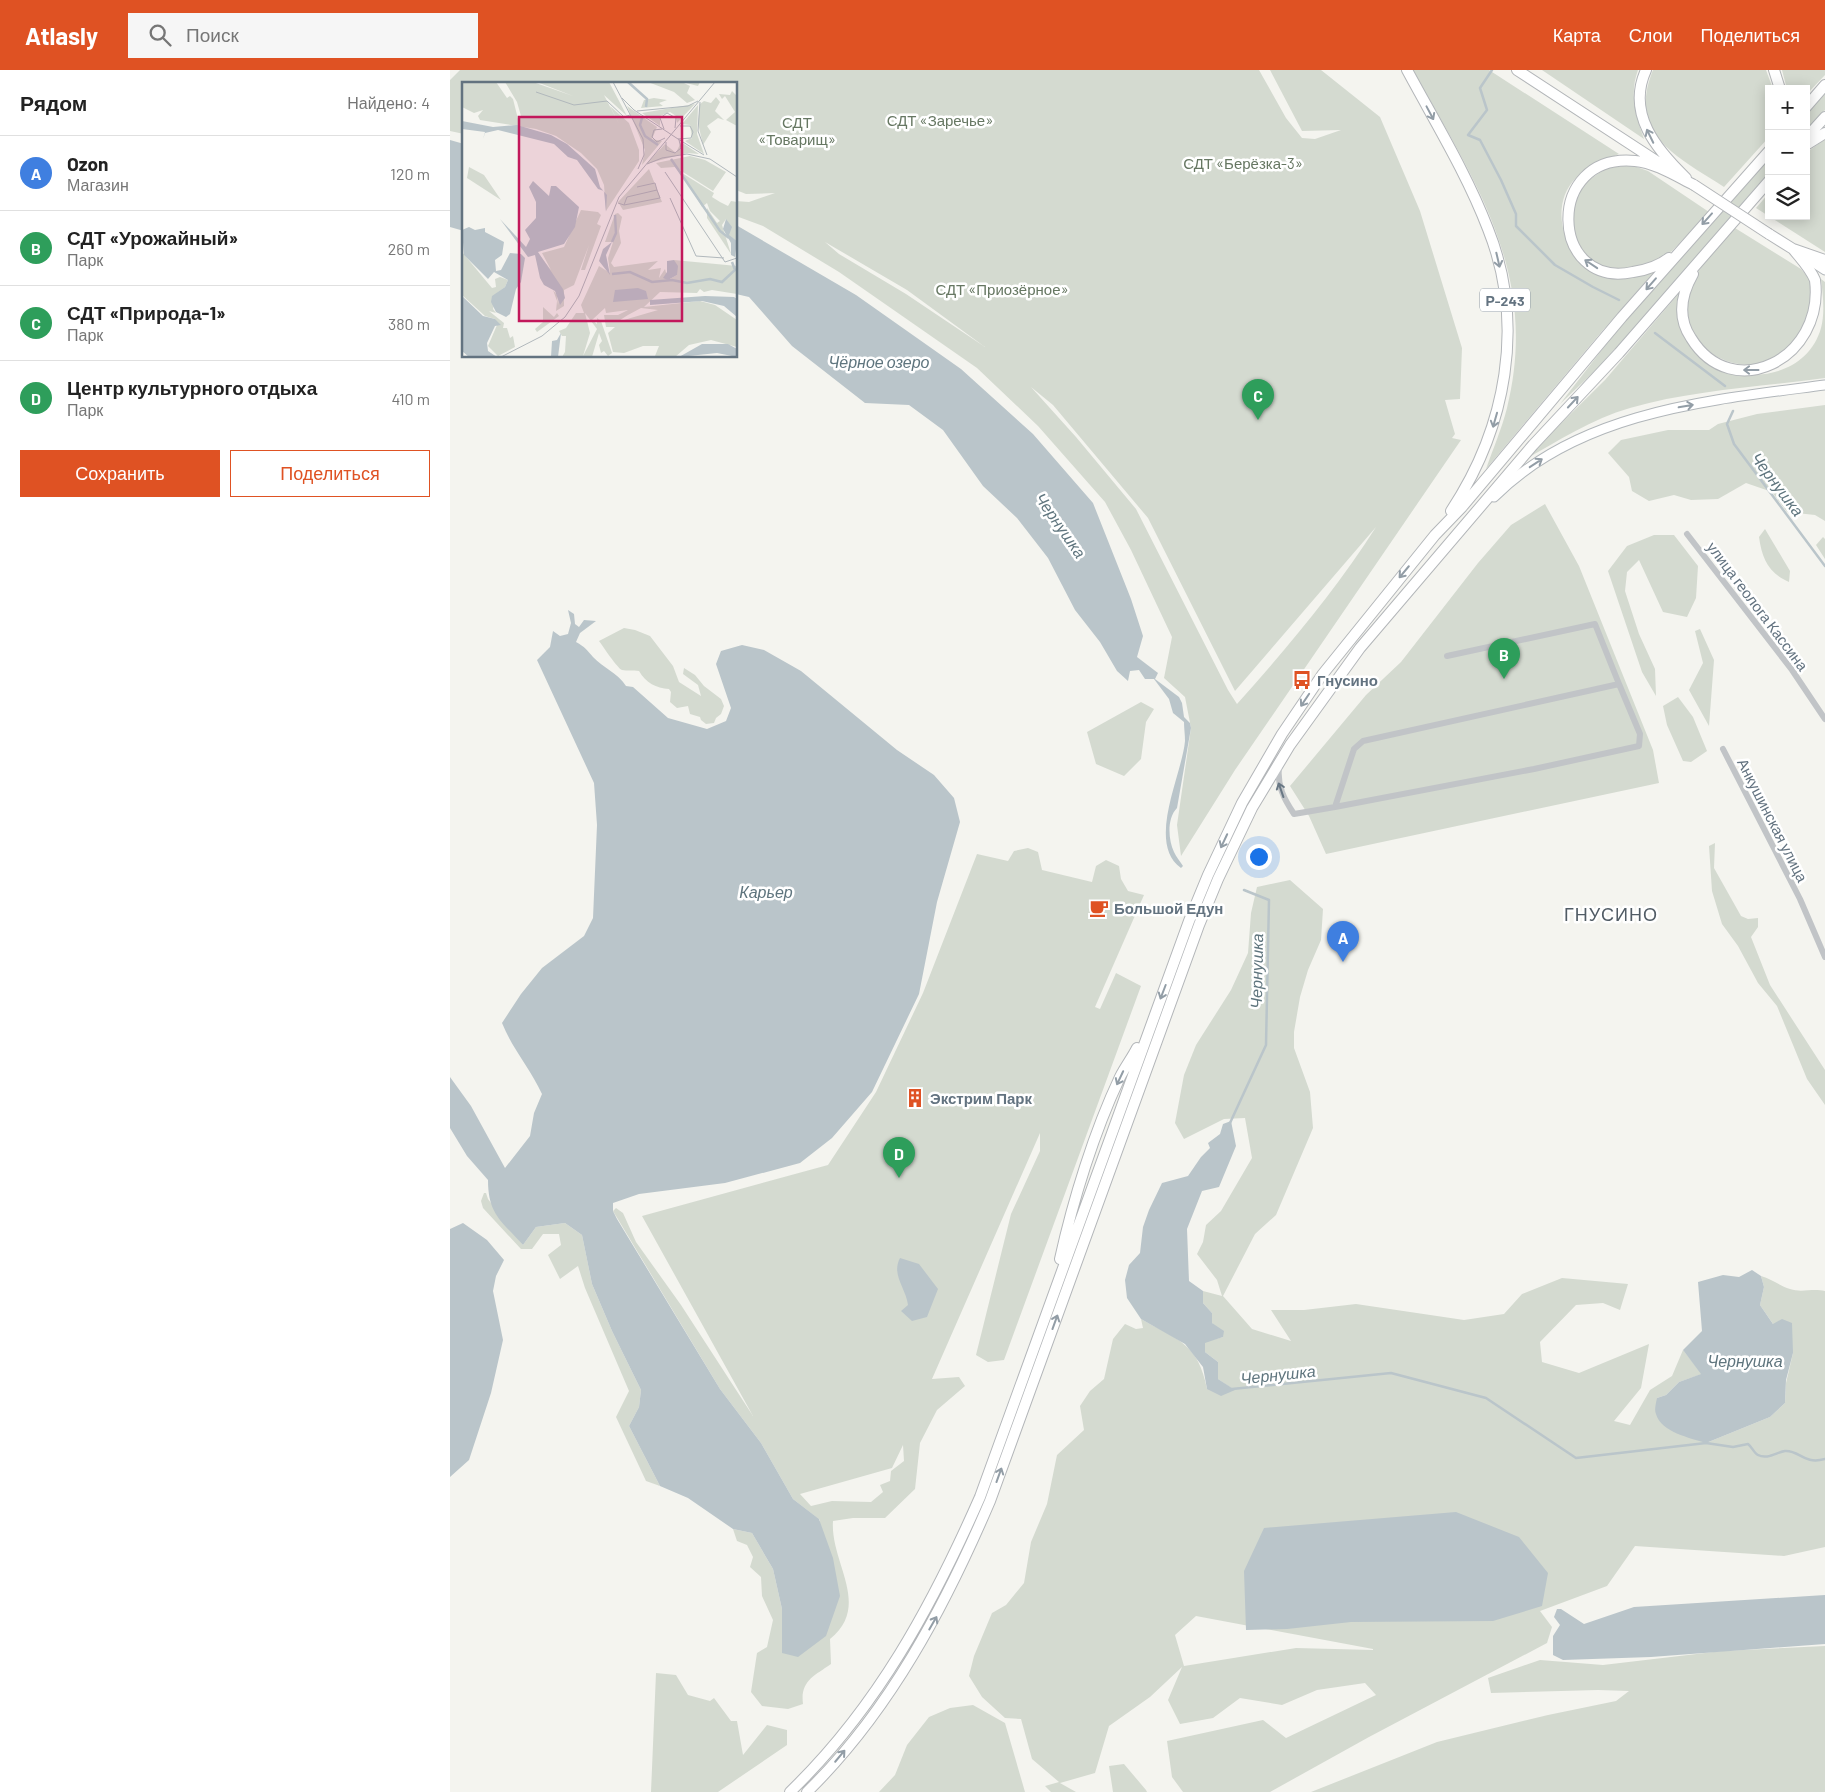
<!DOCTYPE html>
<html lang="ru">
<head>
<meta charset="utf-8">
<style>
	:root { --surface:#fff; --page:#f6f6f6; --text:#222; --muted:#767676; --line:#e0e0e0; --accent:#df5223 }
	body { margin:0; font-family:Barlow,sans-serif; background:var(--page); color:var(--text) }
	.controls { position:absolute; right:15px; top:15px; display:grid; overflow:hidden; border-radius:0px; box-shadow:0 2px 12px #0003 }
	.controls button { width:45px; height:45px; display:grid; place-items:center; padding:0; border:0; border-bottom:1px solid var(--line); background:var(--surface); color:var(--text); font:25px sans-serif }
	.you { position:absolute; left:808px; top:786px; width:18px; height:18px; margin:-12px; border:4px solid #fff; border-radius:50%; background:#1a73e8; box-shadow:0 0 0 8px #1a73e833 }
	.badge { display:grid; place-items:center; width:32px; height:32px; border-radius:50%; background:var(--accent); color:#fff; font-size:16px; font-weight:700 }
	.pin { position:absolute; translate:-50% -41px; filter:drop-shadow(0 1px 2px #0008) }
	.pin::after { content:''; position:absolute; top:26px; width:18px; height:15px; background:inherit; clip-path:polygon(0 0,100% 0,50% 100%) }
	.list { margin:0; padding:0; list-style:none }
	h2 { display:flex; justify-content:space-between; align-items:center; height:65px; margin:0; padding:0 20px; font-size:21px }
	h2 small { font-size:16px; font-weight:400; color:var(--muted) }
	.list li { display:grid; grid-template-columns:32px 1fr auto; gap:15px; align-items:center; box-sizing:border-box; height:75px; padding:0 20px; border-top:1px solid var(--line) }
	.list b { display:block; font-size:19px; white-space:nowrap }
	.list p { margin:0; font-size:16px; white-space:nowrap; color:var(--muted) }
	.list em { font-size:16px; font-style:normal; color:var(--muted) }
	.actions { display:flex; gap:10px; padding:15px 20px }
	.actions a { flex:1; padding:11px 0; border:1px solid var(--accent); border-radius:0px; text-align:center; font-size:18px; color:var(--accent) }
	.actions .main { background:var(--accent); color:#fff }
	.icon { flex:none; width:28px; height:28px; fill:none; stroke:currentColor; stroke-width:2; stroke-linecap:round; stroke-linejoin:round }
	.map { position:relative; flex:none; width:1375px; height:1722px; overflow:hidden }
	header { display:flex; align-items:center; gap:30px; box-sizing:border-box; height:70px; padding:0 25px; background:var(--accent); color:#fff }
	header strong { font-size:24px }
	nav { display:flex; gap:28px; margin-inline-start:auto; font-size:18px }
	.search { width:350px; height:45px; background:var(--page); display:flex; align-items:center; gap:12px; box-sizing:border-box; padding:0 18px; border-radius:0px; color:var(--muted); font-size:19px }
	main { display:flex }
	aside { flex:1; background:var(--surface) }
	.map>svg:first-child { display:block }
	.green { fill:#d4dad0; fill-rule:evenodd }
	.water { fill:#bac5ca }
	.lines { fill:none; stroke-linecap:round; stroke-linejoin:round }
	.stream { stroke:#bac5ca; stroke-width:2.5 }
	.secondary-casing { stroke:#b1b6ba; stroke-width:11 }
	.trunk-casing { stroke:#b3b6b9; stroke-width:12 }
	.minor { stroke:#c1c4c7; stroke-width:6 }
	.secondary { stroke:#fff; stroke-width:9 }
	.trunk { stroke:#fff; stroke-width:10 }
	.trunk-bridge-casing { stroke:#b3b6b9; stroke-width:12; stroke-linecap:butt }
	.trunk-bridge { stroke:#fff; stroke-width:10 }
	.oneway { stroke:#929da6 }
	.oneway2 { stroke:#687784 }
	.labels { text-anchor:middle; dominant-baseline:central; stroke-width:5; stroke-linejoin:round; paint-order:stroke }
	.shield { fill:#fff; stroke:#929da6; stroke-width:1 }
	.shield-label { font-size:14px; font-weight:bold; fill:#637380 }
	.park-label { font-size:15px; fill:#667762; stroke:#fff }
	.street-label { font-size:15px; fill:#637380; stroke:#fff }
	.poi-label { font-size:15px; font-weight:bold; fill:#637380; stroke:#fff; text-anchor:start }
	.water-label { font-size:16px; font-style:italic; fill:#5f757e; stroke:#fff }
	.quarter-label { font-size:18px; letter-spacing:1px; fill:#515c65; stroke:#fff }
	.inset-river { fill:none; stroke:#bac5ca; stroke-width:2.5 }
	.inset-road { fill:none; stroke:#b1b8bc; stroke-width:1 }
	.view { fill:#c2185b; fill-opacity:0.15; stroke:#c2185b; stroke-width:2.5 }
	.inset-edge { fill:none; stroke:#637380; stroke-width:2.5 }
</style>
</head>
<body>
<header>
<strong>Atlasly</strong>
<div class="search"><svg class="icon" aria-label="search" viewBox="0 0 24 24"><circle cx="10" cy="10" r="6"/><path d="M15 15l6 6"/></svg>Поиск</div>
<nav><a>Карта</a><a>Слои</a><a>Поделиться</a></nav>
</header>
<main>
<aside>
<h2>Рядом<small>Найдено: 4</small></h2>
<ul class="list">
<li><span class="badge" style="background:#3f7fe0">A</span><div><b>Ozon</b><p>Магазин</p></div><em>120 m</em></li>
<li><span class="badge" style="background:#2e9e5b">B</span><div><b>СДТ «Урожайный»</b><p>Парк</p></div><em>260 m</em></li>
<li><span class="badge" style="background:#2e9e5b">C</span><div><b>СДТ «Природа-1»</b><p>Парк</p></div><em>380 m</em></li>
<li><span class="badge" style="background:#2e9e5b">D</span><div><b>Центр культурного отдыха</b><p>Парк</p></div><em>410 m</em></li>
</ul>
<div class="actions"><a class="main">Сохранить</a><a>Поделиться</a></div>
</aside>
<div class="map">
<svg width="1375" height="1722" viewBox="0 0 1375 1722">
	<rect width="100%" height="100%" fill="#f4f4ef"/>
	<path class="green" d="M10 0H809L836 48 852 68 865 69 891 60 852 61 820 0H871L930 47 970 141 1012 278 1010 329 995 330 1005 364 1002 368 1011 370 785 700 731 786 727 755 741 658 735 627 714 608 722 567 681 480 655 432 588 356 527 298 389 202 313 156 286 146V131L299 132 325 123 296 124 286 120V14H14V64L0 61V10ZM375 172 457 220 535 277 456 224 389 184ZM581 317 603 335 698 448 785 621 926 457C886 520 837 578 787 634L778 620 686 439 626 367Z
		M963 0H1039L1169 84C1153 91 1138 96 1126 108 1096 137 1116 195 1153 206 1172 213 1191 205 1209 198L1153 260 1036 399C1043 379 1052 358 1057 338 1090 204 1025 112 963 0Z
		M1092 0H1188C1179 24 1186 46 1194 69Z
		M1203 0H1316L1323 19H1319V67L1274 117C1230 88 1176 66 1203 0Z
		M1332 0H1375V5L1356 25V19H1337Z
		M1375 23V40L1356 61V44Z
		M1375 69V182L1306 138 1319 123V146H1356V83Z
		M1319 87V105L1149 297 1110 334 1178 246Z
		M1181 95 1198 101 1259 142 1222 181 1204 192 1183 199 1152 197 1136 185 1127 172 1123 160 1124 131 1134 113 1157 98Z
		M1285 158 1351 199 1363 213C1362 236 1365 259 1349 278 1337 283 1320 295 1307 295 1262 298 1223 262 1241 216 1250 193 1269 176 1285 158Z
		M1371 209 1375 212V308C1311 317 1242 320 1180 338 1142 349 1108 371 1074 390L1155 310 1230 222C1230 233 1228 249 1232 259 1253 318 1353 322 1371 258 1375 243 1373 225 1371 209Z
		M1375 335V451L1365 445 1337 442 1322 422 1296 413 1268 429 1241 430 1224 425 1199 431 1182 421 1179 407 1158 383 1171 370 1218 360H1259L1268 354 1307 344Z
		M1095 434 1129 496 1203 680 1209 713 876 784 859 746 840 716 916 625 951 592 1028 493 1061 455Z
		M1315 459 1340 501 1339 512C1318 503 1312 488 1309 467Z
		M1204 465H1224L1248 496 1246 528 1237 547 1213 542 1189 490 1177 502 1175 521 1189 564 1205 599 1206 626 1192 602 1158 501 1177 476Z
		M1373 467 1375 469V489L1366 475Z
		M174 558 185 560 200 566 223 596 229 612 251 626 248 615 233 604 234 598 245 605 254 616 271 629 274 636 271 644 266 648 264 653 256 654 251 650 250 647 240 644 238 636 227 638 220 632 221 622 219 619C206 618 196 613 189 601 183 600 177 601 172 600 168 599 152 575 149 571Z
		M1250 559 1264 590 1259 656 1239 620 1253 593 1245 561Z
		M1228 627 1243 647 1257 681 1241 692 1233 691 1217 655 1213 636Z
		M691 632 704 639 696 652 691 689 674 706 646 694 637 662Z
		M1265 773 1264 798 1291 846 1298 849 1308 848V857L1301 867 1320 915 1375 1000V1035L1357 1009 1327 936 1308 913 1288 876 1272 854 1262 821 1259 776Z
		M578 778 588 782 592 800 642 812 646 796 656 790 669 796 671 809 678 821 694 825 645 937 650 939 666 903 691 916 554 1290 538 1292 526 1285 561 1144 590 1081V1063L482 1309 509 1307 515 1316 487 1340 470 1373 465 1419 435 1448H403L383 1451C380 1493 422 1535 380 1569L381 1594C364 1606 350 1611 353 1634L338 1639 312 1636 301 1622 307 1583 317 1577 323 1550 312 1526 311 1507 300 1497 303 1487 297 1475 287 1471 283 1459 302 1463 323 1499 332 1539V1582L370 1450 343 1429 311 1373 270 1319 163 1141 166 1138 173 1143 186 1172 231 1235 303 1346 192 1146 378 1095 426 1022 473 923 527 784 558 791 564 781ZM453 1375 454 1391 441 1401 440 1411 430 1415 433 1422 421 1432 382 1431 361 1436 350 1424 442 1398Z
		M840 810 873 839 871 870 858 900 850 927 844 962V978L860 1022 863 1058 826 1145 805 1164 773 1226 802 1259 841 1271 821 1240H854L906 1234 1014 1250 1054 1244 1072 1224 1112 1208 1178 1214 1170 1240 1153 1233 1126 1235 1090 1272 1092 1292 1129 1303 1199 1274 1191 1318 1164 1351 1180 1355 1200 1320 1222 1306 1233 1280 1252 1304 1229 1312 1216 1325 1207 1328 1256 1373 1320 1347 1335 1333 1336 1313 1343 1283 1310 1235 1314 1217 1311 1206C1322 1209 1330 1216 1340 1219 1352 1223 1362 1218 1375 1221V1477L1334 1486 1185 1476 1157 1516 1090 1541 1102 1557 1097 1573 919 1667 820 1722H733L722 1707 717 1671 813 1650 836 1668 926 1625 915 1613 867 1620 832 1635 790 1628 763 1648 730 1654 718 1630 732 1597 700 1627 659 1656 645 1703 610 1713 626 1722H601L595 1716 609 1712 582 1689 571 1649 555 1648 532 1627 519 1606 524 1586 542 1543 556 1535 574 1513 581 1472 597 1434 607 1385 634 1360 630 1336 640 1321 654 1309 663 1269 675 1254 686 1259 693 1258 691 1249C728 1270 748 1273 757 1319L784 1320 768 1309V1292L755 1282V1272L773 1267 762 1253V1243L753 1233V1221L772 1226 767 1210 747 1184 753 1172 756 1155 771 1141 802 1088 795 1048 774 1049 734 1069 725 1053 734 1005 746 975 781 920 798 883 801 843 807 817ZM746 1546 923 1579V1580L846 1578 734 1596 725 1565Z
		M34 1123H36L38 1129 73 1175 86 1157 115 1153 132 1165 142 1214 162 1261 191 1320 189 1337 179 1356 210 1416 196 1411 166 1347 179 1321 135 1218 128 1196 110 1209 98 1185 111 1175 109 1164H93L82 1179H71L33 1138 31 1131Z
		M1375 1576V1722H861L987 1672 1098 1645 1166 1631 1179 1621 1148 1620 1041 1623 1038 1608 1090 1590 1153 1595 1272 1581Z
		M206 1603 226 1605 238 1625 260 1631 264 1628 281 1651H287L293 1685 317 1655 337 1660V1675L268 1722H201Z
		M523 1635 555 1653 575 1722H429L445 1705 457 1675 479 1647 500 1638Z
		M674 1694 696 1720 697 1722H663L659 1696Z"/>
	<path class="water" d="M0 70 14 74V161L0 157Z
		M286 155 406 225 511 299 583 364 643 433 681 529 693 566 687 587 708 603 705 609 729 627 732 633 734 647 740 653 741 658 727 738C717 748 718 769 724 782 726 787 730 791 733 796L731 798C696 773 732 705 735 671 735 665 734 658 734 652L723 643 719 629 704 609H695L689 600 680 601 678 611 667 601 650 572 625 540 598 488 567 448 533 416 493 360 459 335 415 333 342 276 299 227 286 224Z
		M118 540 124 544 125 554 129 557 134 550 146 551 130 563 126 572C135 577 137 580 143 587 153 598 168 603 176 616L183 617 218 648 257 659 276 651 281 638 266 594 271 581 292 575 314 580 351 601 447 680 484 705 504 728 510 752 487 832 469 924 422 1022 382 1068 350 1093 275 1113 189 1124 163 1133V1141L167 1149 270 1319 311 1373 343 1429 369 1449 383 1488 390 1526 376 1566 348 1587 332 1583V1539L323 1499 302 1463 283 1459 238 1428 210 1416 179 1356 189 1337 191 1320 162 1261 142 1214 132 1165 115 1153 86 1157 73 1175C52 1151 38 1145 38 1110L17 1086 0 1058V1007L21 1036 55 1098 80 1066 84 1043 92 1024C80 998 63 980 52 953L71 924 92 898 134 866 143 848 147 755 144 713 87 590 100 577 103 561 110 566 118 564 121 553Z
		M781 1051 786 1076 769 1117 752 1121 737 1159 739 1211 753 1221V1233L762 1243V1253L774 1261 773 1267 755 1273V1282L768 1292V1309L785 1320 771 1326 757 1319 753 1297 735 1274 691 1249 677 1228 675 1210 679 1195 690 1183 693 1157 699 1140 712 1113 738 1106 751 1087 760 1078 758 1073 770 1064 773 1054Z
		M13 1153 37 1170 54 1190 46 1206 43 1221 53 1270 41 1323 19 1390 0 1407V1159Z
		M450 1188 469 1194 488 1219 477 1247 462 1251 451 1241 458 1235C456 1218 441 1205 450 1188Z
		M1302 1200 1311 1206 1314 1217 1310 1235 1323 1254 1332 1249 1342 1253 1343 1283 1336 1310 1335 1333 1320 1347 1256 1373C1240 1368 1211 1362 1206 1344 1204 1340 1206 1333 1207 1328L1216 1325 1229 1312 1251 1304 1233 1280 1252 1261 1248 1212 1273 1205 1289 1207Z
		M1006 1442 1069 1467 1098 1503 1092 1536 1043 1551 901 1552 837 1559 796 1560 794 1501 814 1458Z
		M1375 1525V1574L1201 1587 1113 1590 1103 1585V1566L1110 1555 1104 1547 1107 1539H1111L1134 1554 1184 1537Z"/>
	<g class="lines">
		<path class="stream" d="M1042 0 1030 18 1037 40 1018 65 1030 70 1051 110 1066 144V156L1105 195 1143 217 1169 230
			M1205 263 1275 316
			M1283 341 1277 354 1284 374 1375 496
			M780 1053 816 975 819 830 794 820
			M782 1319 941 1303 1036 1328 1126 1388 1256 1373 1283 1377 1298 1374C1302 1377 1304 1383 1308 1385 1317 1390 1327 1382 1335 1381 1350 1380 1353 1395 1375 1389"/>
		<g class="secondary-casing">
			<path id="secondary" d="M1352 185 1375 200
				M1044 427C1130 341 1261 330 1375 315"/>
		</g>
		<g class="trunk-casing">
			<path id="trunk" d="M957 0C985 52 1017 104 1038 159 1076 254 1056 358 1001 441
				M1067 0 1214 96
				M1196 0C1176 44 1207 80 1236 108
				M1324 0 1330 19
				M1356 37 1375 15
				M1356 68 1375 47
				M1356 75 1375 63
				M1319 164 1343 179 1375 190
				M1219 188C1209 196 1196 200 1183 202 1099 220 1094 82 1185 91 1206 93 1226 106 1244 115
				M1243 204C1231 225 1227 247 1241 268 1282 335 1375 289 1365 210 1360 198 1351 189 1343 179
				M610 1189C623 1130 644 1062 670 1007 675 997 682 988 687 978
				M340 1722C427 1638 482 1536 530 1427L739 851 758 805 792 733 832 664 872 605 985 465 1012 437 1172 247 1319 81
				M357 1722C440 1641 495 1536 540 1431L749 855 768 809 802 738 840 675 910 578 1083 375 1169 283 1319 111"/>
		</g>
		<path class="minor" d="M1237 464 1342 600 1375 649
			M1273 679 1350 829 1375 887
			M829 697C827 716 834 729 844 744L885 737 904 679 913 671 1169 614 1145 554 997 586
			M885 737 1084 699 1189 676 1190 664 1169 614"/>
		<use href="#secondary" class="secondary"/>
		<use href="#trunk" class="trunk"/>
		<g class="trunk-bridge-casing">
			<path id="trunk-bridge" d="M1244 115 1319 164"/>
		</g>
		<use href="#trunk-bridge" class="trunk-bridge"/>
	</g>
	<defs><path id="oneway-shaft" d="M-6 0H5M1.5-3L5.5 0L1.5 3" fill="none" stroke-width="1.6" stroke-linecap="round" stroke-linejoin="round" transform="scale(1.25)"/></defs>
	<g class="oneway">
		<use href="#oneway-shaft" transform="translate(980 43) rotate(62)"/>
		<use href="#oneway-shaft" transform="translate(1200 66) rotate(-116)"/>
		<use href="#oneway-shaft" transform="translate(1257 149) rotate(132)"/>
		<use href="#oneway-shaft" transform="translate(1048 190) rotate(77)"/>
		<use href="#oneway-shaft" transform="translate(1141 194) rotate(-146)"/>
		<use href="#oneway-shaft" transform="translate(1201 214) rotate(131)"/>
		<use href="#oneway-shaft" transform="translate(1301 300) rotate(-180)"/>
		<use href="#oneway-shaft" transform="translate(1123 332) rotate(-47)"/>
		<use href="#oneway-shaft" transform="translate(1236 336) rotate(-10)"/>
		<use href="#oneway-shaft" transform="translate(1045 350) rotate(106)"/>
		<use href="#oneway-shaft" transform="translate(1086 393) rotate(-33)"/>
		<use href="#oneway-shaft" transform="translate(954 502) rotate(130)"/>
		<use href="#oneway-shaft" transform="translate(855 630) rotate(124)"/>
		<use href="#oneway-shaft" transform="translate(774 771) rotate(115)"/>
		<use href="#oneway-shaft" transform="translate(713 922) rotate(111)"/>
		<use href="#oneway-shaft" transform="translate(670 1008) rotate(115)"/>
		<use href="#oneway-shaft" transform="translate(605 1252) rotate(-70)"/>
		<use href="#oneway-shaft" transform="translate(549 1405) rotate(-70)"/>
		<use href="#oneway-shaft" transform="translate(483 1553) rotate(-60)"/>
		<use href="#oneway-shaft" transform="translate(390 1686) rotate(-50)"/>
	</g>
	<use class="oneway2" href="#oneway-shaft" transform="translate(831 720) rotate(-109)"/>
	<defs>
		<g id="bus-bare" transform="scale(1.5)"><path d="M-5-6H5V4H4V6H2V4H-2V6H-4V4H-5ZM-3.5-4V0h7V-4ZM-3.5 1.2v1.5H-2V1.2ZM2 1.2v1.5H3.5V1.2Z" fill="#df5223" stroke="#fff" stroke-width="2.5" paint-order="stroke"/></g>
		<g id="cafe-bare" transform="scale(1.5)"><path d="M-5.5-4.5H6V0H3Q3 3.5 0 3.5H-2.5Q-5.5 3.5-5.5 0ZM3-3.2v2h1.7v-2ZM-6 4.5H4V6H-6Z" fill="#df5223" stroke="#fff" stroke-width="2.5" paint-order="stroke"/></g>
		<g id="building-bare" transform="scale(1.5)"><path d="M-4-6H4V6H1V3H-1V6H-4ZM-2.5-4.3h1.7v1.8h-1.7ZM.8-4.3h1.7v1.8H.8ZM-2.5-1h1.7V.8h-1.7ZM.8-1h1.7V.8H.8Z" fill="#df5223" stroke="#fff" stroke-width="2.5" paint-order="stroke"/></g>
	</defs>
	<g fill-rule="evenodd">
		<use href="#bus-bare" x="852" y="610"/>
		<use href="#cafe-bare" x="649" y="838"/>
		<use href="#building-bare" x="465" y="1028"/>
	</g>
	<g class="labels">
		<rect class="shield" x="1030" y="218.5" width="50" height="23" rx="4"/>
		<g class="shield-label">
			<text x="1055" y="230">Р-243</text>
		</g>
		<g class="park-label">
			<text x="490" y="50">СДТ «Заречье»</text>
			<text x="347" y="52">СДТ<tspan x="347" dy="17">«Товарищ»</tspan></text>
			<text x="793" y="93">СДТ «Берёзка-3»</text>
			<text x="552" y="219">СДТ «Приозёрное»</text>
		</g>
		<g class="street-label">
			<text transform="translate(1308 536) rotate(53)">улица геолога Кассина</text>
			<text transform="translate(1323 750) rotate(63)">Анкушинская улица</text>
		</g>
		<g class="poi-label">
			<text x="867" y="610">Гнусино</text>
			<text x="664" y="838">Большой Едун</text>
			<text x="480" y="1028">Экстрим Парк</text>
		</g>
		<g class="water-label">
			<text x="429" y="291">Чёрное озеро</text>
			<text transform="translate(1328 414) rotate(53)">Чернушка</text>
			<text transform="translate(611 455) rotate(55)">Чернушка</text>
			<text x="316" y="821">Карьер</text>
			<text transform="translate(806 901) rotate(-89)">Чернушка</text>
			<text x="1295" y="1290">Чернушка</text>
			<text transform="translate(828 1304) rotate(-6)">Чернушка</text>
		</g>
		<g class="quarter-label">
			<text x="1161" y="844">ГНУСИНО</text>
		</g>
	</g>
	<g transform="translate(12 12)">
		<rect width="275" height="275" fill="#f4f4ef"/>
		<path d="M0 0H34L45 16 48 14 51 17 56 37 59 34 55 20 43 0H71L111 14 75 0H147L165 34 142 13 157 42 148 24 167 41 177 68V79L144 129 142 103 135 87 119 71 94 54 74 47 18 38 16 34 21 28 12 31 0 25ZM186 0H238L236 4 220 0 228 4 225 11 233 18 225 21 212 10ZM270 9 275 14V44L264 38 273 30 263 14 260 17 257 12 268 13ZM250 10 258 20 253 29 262 38 256 36 245 44 249 50 241 63 236 41 238 22 242 19 249 21 254 15ZM192 16 205 18 197 21 201 24 179 26 182 18ZM233 22 215 41 214 34 208 30 198 34V44L180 31ZM236 23 235 52 242 72 223 59 230 56 228 43 220 42ZM165 24 195 45 190 57 200 59 180 83 183 68ZM219 60 237 72 225 71 184 82 203 62 214 71ZM228 74 243 78 264 90 251 109 213 85 199 86 194 81ZM7 85 22 93 39 118 5 96ZM187 87 200 120 161 128 156 120ZM220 91 252 111 250 115 258 120 266 124 269 119 275 120V159L267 154 264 137 260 143 269 172 245 136V126L255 141 258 139 248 129 245 121 240 125ZM119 128 136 130 139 133 135 142 139 144 123 188H119L127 163 112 203 102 208V224L94 229 95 219 91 208 95 213 96 223 98 205 76 171 89 188 80 171 102 165ZM156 131 160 135 157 149 159 161 149 181 152 185 196 179 186 188 199 186 197 196 203 187 206 198 215 193 212 178 275 184V212L250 208 242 210 238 207 235 211 198 210 182 225 238 219 253 223 275 238V265L249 258 227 263 213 275 193 274 197 264H181L162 271 151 270 146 251 153 245H144L142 233H156L166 228 144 231 143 226 130 238 135 242V236L139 239 150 271 146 274 142 269 139 271 137 263 140 259 137 251 130 275H100L103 270 104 254H100L97 249 104 246 114 231H122L119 223 137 184 148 191 146 176 151 160H143L153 132ZM179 226 196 228 155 240 166 233ZM123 231 135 247 121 274 128 251ZM0 170 30 206 34 205 33 197 38 195 46 198 43 205 35 211 31 227 34 231 27 229 42 241 41 246H45L48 256 51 254 53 265 36 274 26 264 35 243 33 237 23 234 0 213ZM81 225 92 235 95 231 97 234 75 250 73 247 81 240Z" fill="#d4dad0" fill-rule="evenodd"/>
		<path d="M0 39 31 45 55 43 89 53 105 62 133 87 138 105 145 113 144 130 142 109 136 107 115 78 106 75 92 62 36 48 23 51 21 57 23 50 0 47ZM71 99 87 114 89 104H94L117 125 113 145 102 162 76 170 101 207 103 216 98 223 93 209 82 203 78 196 73 173 66 175 38 137 64 165 68 157 63 148 74 136V120L67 105ZM264 137 270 145 267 153 275 159 273 175 269 173V161L261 147ZM7 145 13 148 23 146V150L42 160 40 173 33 178 34 189 39 188 48 171 59 172 63 176 59 200 54 207 48 232 44 235 34 230 29 220 30 214 43 205 46 198 32 190 26 197 2 173 0 148ZM150 160 144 173 148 193 137 179 141 167ZM212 178 216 184 215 193 206 198 201 196 205 190V179ZM176 206 184 209 186 217 151 220 153 208ZM0 214 21 234 33 237 39 243 33 244 25 261 26 269 35 275H7L0 269ZM243 214 272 215 275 217V235L262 224 240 219 188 223V218ZM99 251 96 275H89L90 259 95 258ZM240 262H266L275 267V275L255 271 217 275Z" fill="#bac5ca"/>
		<path class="inset-river" d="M166 0 185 17 184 25M180 36 178 43 183 54 196 63M209 77 258 149 267 156M150 160 154 151 153 133M150 192 168 190 190 200 210 198 225 201 248 197 260 200 273 188 270 180"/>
		<path class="inset-road" d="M151 0 181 57 182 73 176 87M74 10 112 23 145 19 162 35 168 33M160 16 172 28 216 57 229 56 231 50 228 44H218M238 20 236 49 245 73M175 29 226 24 236 19M200 47 192 48 190 55 195 60 203 56M202 47 198 36 205 31 214 36 213 46M216 57 242 73M204 60V68L213 71 219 66 217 58M248 77 275 95M185 82 200 76 225 72 248 77M203 90 263 180 275 176M208 116 234 174 262 176M156 121 162 123 165 115 195 108 193 101 175 105M162 123 198 116 195 108M39 275 80 254 103 235 117 214 157 115 253 0"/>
		<path class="view" d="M57 35H220V239H57Z"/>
		<rect width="275" height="275" class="inset-edge"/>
	</g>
</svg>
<div class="controls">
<button>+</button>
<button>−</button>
<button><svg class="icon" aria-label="layers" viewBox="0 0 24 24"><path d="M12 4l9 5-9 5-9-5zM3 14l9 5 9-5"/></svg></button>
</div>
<div class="you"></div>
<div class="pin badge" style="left:893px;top:892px;background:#3f7fe0">A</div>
<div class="pin badge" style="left:1054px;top:609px;background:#2e9e5b">B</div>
<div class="pin badge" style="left:808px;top:350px;background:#2e9e5b">C</div>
<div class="pin badge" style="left:449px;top:1108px;background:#2e9e5b">D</div>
</div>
</main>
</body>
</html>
